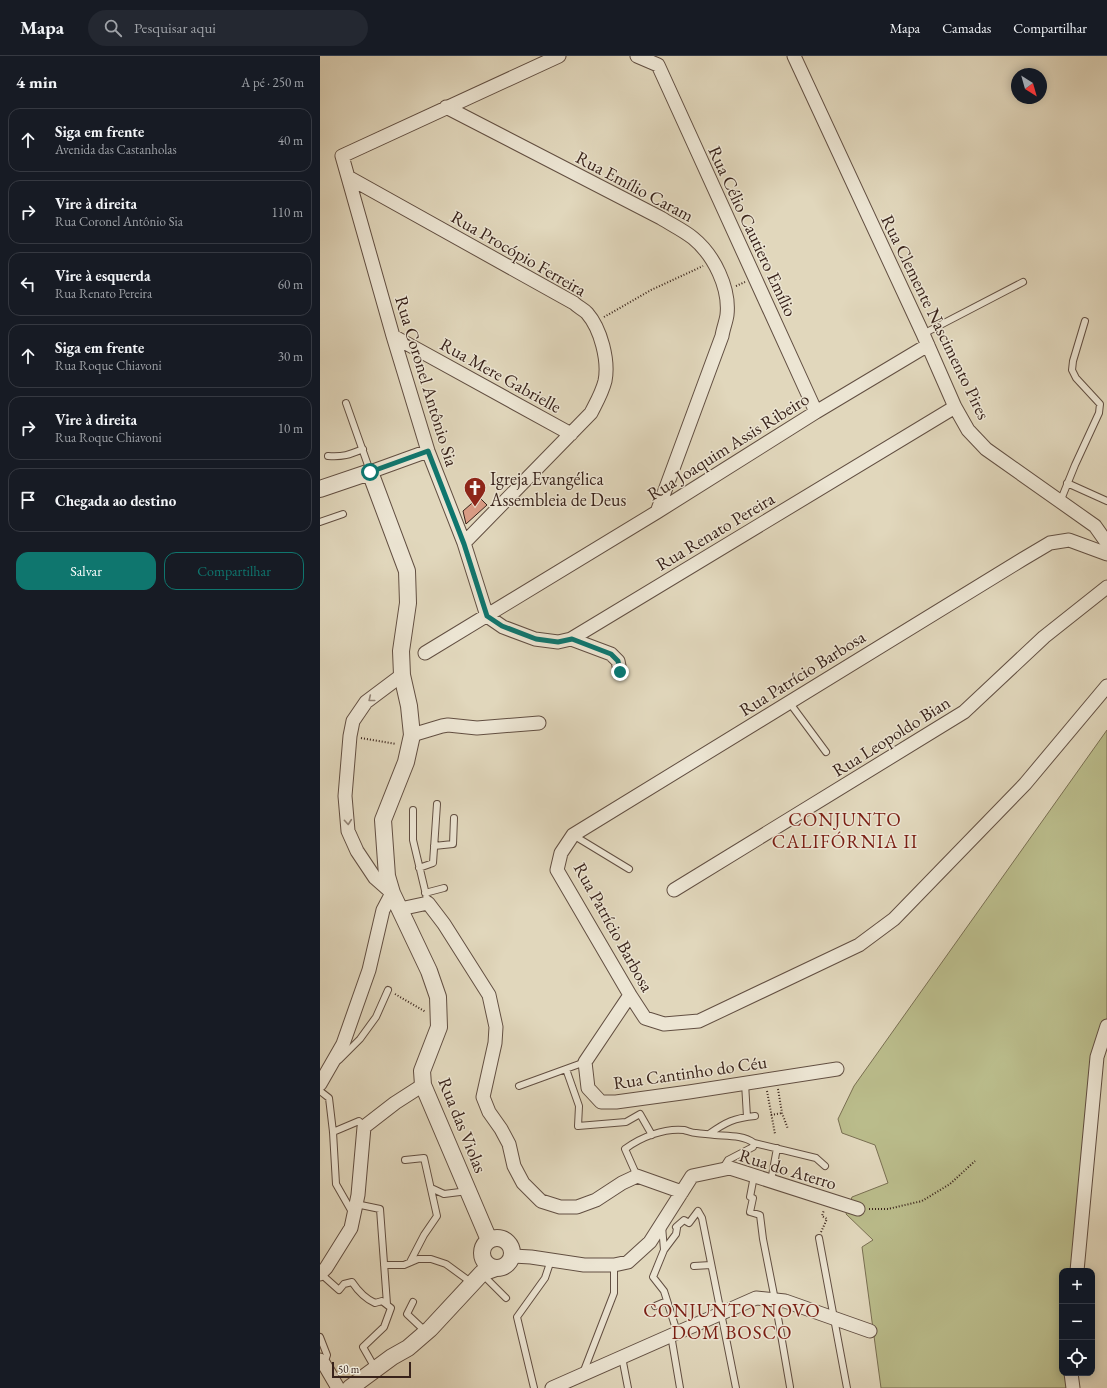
<!DOCTYPE html>
<html lang="pt">
<head>
<meta charset="utf-8">
<style>
	:root { --surface:#171b24; --page:#242831; --text:#f1f3f6; --muted:#9ea1a6; --line:#363941; --accent:#0f766e }
	body { margin:0; font-family:"EB Garamond",serif; background:var(--page); color:var(--text) }
	.controls { position:absolute; right:12px; bottom:12px; display:grid; overflow:hidden; border-radius:8px; box-shadow:0 2px 10px #0003 }
	.controls button { width:36px; height:36px; display:grid; place-items:center; padding:0; border:0; border-bottom:1px solid var(--line); background:var(--surface); color:var(--text); font:20px sans-serif }
	.compass { position:absolute; left:691px; top:12px; width:36px; height:36px; border-radius:50%; background:var(--surface); box-shadow:0 2px 10px #0003; rotate:143deg }
	.scale { position:absolute; left:12px; bottom:10px; width:79px; box-sizing:border-box; padding-left:4px; border:2px solid #38221a; border-top:0; font-size:11px; line-height:14px; white-space:nowrap; color:#38221a; -webkit-text-stroke:3px #ece5d3; paint-order:stroke }
	.stop { position:absolute; width:12px; height:12px; margin:-9px; border:3px solid #0f766e; border-radius:50%; background:#fff }
	.stop.end { background:#0f766e; border-color:#fff; box-shadow:0 1px 4px #0008 }
	.list { margin:0; padding:0; list-style:none }
	h2 { display:flex; justify-content:space-between; align-items:center; height:52px; margin:0; padding:0 16px; font-size:17px }
	h2 small { font-size:13px; font-weight:400; color:var(--muted) }
	.list li { display:grid; grid-template-columns:26px 1fr auto; gap:12px; align-items:center; box-sizing:border-box; height:64px; margin:0 8px 8px; padding:0 8px; border:1px solid var(--line); border-radius:12px }
	.list b { display:block; font-size:15px; white-space:nowrap }
	.list p { margin:0; font-size:13px; white-space:nowrap; color:var(--muted) }
	.list em { font-size:13px; font-style:normal; color:var(--muted) }
	.actions { display:flex; gap:8px; padding:12px 16px }
	.actions a { flex:1; padding:9px 0; border:1px solid var(--accent); border-radius:12px; text-align:center; font-size:14px; color:var(--accent) }
	.actions .main { background:var(--accent); color:#fff }
	.icon { flex:none; width:22px; height:22px; fill:none; stroke:currentColor; stroke-width:2; stroke-linecap:round; stroke-linejoin:round }
	.map { position:relative; flex:none; width:787px; height:1332px; overflow:hidden }
	header { display:flex; align-items:center; gap:24px; box-sizing:border-box; height:56px; padding:0 20px; background:var(--surface); border-bottom:1px solid var(--line) }
	header strong { font-size:19px }
	nav { display:flex; gap:22px; margin-inline-start:auto; font-size:14px }
	.search { width:280px; height:36px; background:var(--page); display:flex; align-items:center; gap:10px; box-sizing:border-box; padding:0 14px; border-radius:22px; color:var(--muted); font-size:15px }
	main { display:flex }
	aside { flex:1; background:var(--surface) }
	.map>svg:first-child { display:block }
	.green { fill:#babc8b; stroke:#796f52 }
	.building { fill:#d99b84; stroke:#38221a }
	.lines { fill:none; stroke-linecap:round; stroke-linejoin:round }
	.service-casing { stroke:#624f42; stroke-width:8 }
	.minor-casing { stroke:#624f42; stroke-width:15 }
	.tertiary-casing { stroke:#624f42; stroke-width:18 }
	.path { stroke:#38221a; stroke-width:2; stroke-dasharray:1 2; stroke-linecap:butt }
	.service { stroke:#ece5d3; stroke-width:6 }
	.minor { stroke:#ece5d3; stroke-width:13 }
	.tertiary { stroke:#ece5d3; stroke-width:16 }
	.oneway { stroke:#928476 }
	.route { stroke:#0f766e; stroke-width:5 }
	.labels { text-anchor:middle; dominant-baseline:central; stroke-width:3; stroke-linejoin:round; paint-order:stroke }
	.street-label { font-size:18px; fill:#38221a; stroke:#ece5d3 }
	.poi-label { font-size:18px; fill:#38221a; stroke:#ece5d3; text-anchor:start }
	.neighbourhood-label { font-size:19px; letter-spacing:1px; fill:#7a1f14; stroke:#ece5d3 }
</style>
</head>
<body>
<header>
<strong>Mapa</strong>
<div class="search"><svg class="icon" aria-label="search" viewBox="0 0 24 24"><circle cx="10" cy="10" r="6"/><path d="M15 15l6 6"/></svg>Pesquisar aqui</div>
<nav><a>Mapa</a><a>Camadas</a><a>Compartilhar</a></nav>
</header>
<main>
<aside>
<h2>4 min<small>A pé · 250 m</small></h2>
<ul class="list">
<li><svg class="icon" aria-label="ahead" viewBox="0 0 24 24"><path d="M12 20V5M6 11l6-6 6 6"/></svg><div><b>Siga em frente</b><p>Avenida das Castanholas</p></div><em>40 m</em></li>
<li><svg class="icon" aria-label="right" viewBox="0 0 24 24"><path d="M7 20v-9h11M14 6l5 5-5 5"/></svg><div><b>Vire à direita</b><p>Rua Coronel Antônio Sia</p></div><em>110 m</em></li>
<li><svg class="icon" aria-label="left" viewBox="0 0 24 24"><path d="M17 20v-9H6M10 6l-5 5 5 5"/></svg><div><b>Vire à esquerda</b><p>Rua Renato Pereira</p></div><em>60 m</em></li>
<li><svg class="icon" aria-label="ahead" viewBox="0 0 24 24"><path d="M12 20V5M6 11l6-6 6 6"/></svg><div><b>Siga em frente</b><p>Rua Roque Chiavoni</p></div><em>30 m</em></li>
<li><svg class="icon" aria-label="right" viewBox="0 0 24 24"><path d="M7 20v-9h11M14 6l5 5-5 5"/></svg><div><b>Vire à direita</b><p>Rua Roque Chiavoni</p></div><em>10 m</em></li>
<li><svg class="icon" aria-label="arrive" viewBox="0 0 24 24"><path d="M6 21V4h12l-3 4 3 4H6"/></svg><div><b>Chegada ao destino</b></div></li>
</ul>
<div class="actions"><a class="main">Salvar</a><a>Compartilhar</a></div>
</aside>
<div class="map">
<svg width="787" height="1332" viewBox="0 0 787 1332">
	<rect width="100%" height="100%" fill="#e1d7bc"/>
	<filter id="stains"><feTurbulence type="fractalNoise" baseFrequency=".005" numOctaves="4"/><feColorMatrix values="0 0 0 0 .2 0 0 0 0 .09 0 0 0 0 .02 0 0 0 .5 -.17"/></filter>
	<radialGradient id="worn" r=".72"><stop offset=".6" stop-color="#630" stop-opacity="0"/><stop offset="1" stop-color="#630" stop-opacity=".3"/></radialGradient>
	<path class="green" d="M787 674V966L756 1215H742V1317H751L753 1332H561L542 1191 553 1184 526 1158 532 1141 568 1127 555 1089 522 1077 518 1063 534 1030Z"/>
	<path class="building" d="M159 441 167 449 146 468 143 455Z"/>
	<g class="lines">
		<g class="service-casing">
			<path id="service" d="M603 278 703 226
				M26 347 50 415
				M8 400C23 401 29 399 43 393
				M747 427 787 445
				M740 446 755 409 779 357 780 348 756 322 752 314 753 305 765 265
				M0 466 23 458
				M469 646 506 696
				M93 754V784L108 847
				M253 779 309 813
				M114 790 133 788 134 762
				M99 812 113 807 117 748
				M105 837 124 832
				M19 1004 40 983 56 961 68 934
				M246 1013 259 1050 258 1070 306 1066 320 1058 332 1079
				M425 1027 427 1061
				M199 1030 265 1006
				M0 1035 9 1042 13 1076 16 1128 32 1156
				M13 1076 39 1065 44 1071
				M389 1078C406 1066 414 1062 435 1060
				M434 1087 496 1102 505 1110
				M85 1104 104 1102 117 1160 104 1179 90 1206
				M317 1120 305 1093C321 1081 344 1072 364 1074 368 1075 372 1077 376 1077 382 1078 388 1078 395 1079 408 1080 423 1079 434 1087L433 1091 408 1104 403 1112
				M434 1120 430 1141 433 1142 430 1156 440 1159 443 1183 455 1244 470 1331
				M451 1125 457 1092
				M111 1132 124 1138 148 1135
				M36 1148 60 1153 67 1248
				M342 1170 344 1194 333 1221 344 1235 357 1276
				M499 1182 527 1332
				M344 1194 356 1178 357 1172 356 1171 364 1164 369 1167 378 1155 382 1162 416 1332
				M64 1209H84L98 1203H111L126 1208 152 1227
				M374 1210 391 1209
				M1 1218 19 1234 24 1228 32 1226C38 1235 46 1243 55 1247L62 1245 71 1252 64 1271 43 1291 55 1312
				M163 1219 186 1242
				M93 1246 87 1258 105 1275
				M335 1250 347 1245
				M351 1279 360 1332
				M0 1281 7 1299 4 1308
				M302 1301 308 1332
				M263 1317 294 1237V1209
				M214 1332 197 1261 225 1222 231 1204"/>
		</g>
		<g class="minor-casing">
			<path id="minor" d="M239 0 22 100 73 280 108 395 144 487 167 560 183 571 215 583 238 586 251 583 635 351
				M317 0 338 9 496 356
				M474 0 603 278 635 351 648 374 666 393 775 470 787 487
				M126 51 341 162C352 169 363 174 373 182 394 199 410 232 407 259 406 266 403 273 402 280L337 456
				M28 121 254 247C258 251 263 253 267 257 281 273 289 305 285 325 282 337 276 347 271 357L144 487
				M73 280 251 378
				M50 416 108 395
				M787 498 749 484 730 487 703 503 253 779 241 797 237 814 310 939 325 962 344 968 379 965 539 889 574 863 705 728 787 630
				M251 583 291 598 298 605 300 615
				M105 597 337 456 496 356 608 289
				M92 679 122 670 128 669 157 672 219 667
				M354 834 644 656 724 581 787 531
				M80 853 108 847 124 868 169 939 176 971 175 987 163 1041 169 1056 181 1073 189 1088 194 1110 203 1127 221 1145 240 1151H257L276 1144 302 1127 317 1120 362 1136
				M310 939 265 1006 268 1032 281 1046H296L369 1036 517 1013
				M0 1028 23 988 49 914 63 854 72 837 55 822 37 795 28 775 25 740 30 680 33 665 46 646 82 619
				M193 1200 211 1201 264 1209H294L308 1206 330 1186 372 1120 410 1112 538 1153
				M757 1215 777 1001 787 970
				M0 1218 6 1212 31 1172 38 1139 44 1071 75 1047 103 1029
				M0 1304 4 1308 18 1332
				M751 1317 753 1332
				M232 1332 436 1242 465 1245 550 1275"/>
		</g>
		<g class="tertiary-casing">
			<path id="tertiary" d="M0 433 50 416 87 515 88 547 81 595 82 619 89 650 92 679 86 706 63 764 67 820 72 837 109 915 118 941 119 971 102 1015 103 1029 169 1184
				M162 1197a15 15 0 1 1 30 0a15 15 0 1 1-30 0Z
				M30 1332 72 1301 88 1292 110 1273 162 1217 176 1212"/>
		</g>
		<path class="path" d="M416 230 425 226
			M284 261 331 234 383 210
			M41 682 76 688
			M75 938 106 956
			M458 1033 462 1057 468 1073
			M447 1035 455 1078
			M451 1059 462 1057
			M549 1153H568L602 1145 630 1128 655 1105
			M501 1176 507 1163 502 1160 504 1154"/>
		<use href="#service" class="service"/>
		<use href="#minor" class="minor"/>
		<use href="#tertiary" class="tertiary"/>
	</g>
	<defs><path id="oneway-chevron" d="M-2-3.5L2.5 0L-2 3.5" fill="none" stroke-width="1.6" stroke-linecap="round" stroke-linejoin="round"/></defs>
	<g class="oneway">
		<use href="#oneway-chevron" transform="translate(51 643) rotate(141)"/>
		<use href="#oneway-chevron" transform="translate(28 766) rotate(85)"/>
	</g>
	<g class="lines">
		<path class="route" d="M50 416 108 395 144 488 167 560 182 570 216 583 238 586 252 583 291 598 298 605 300 616"/>
	</g>
	<defs>
		<g id="church-pin" transform="scale(1.15)"><path d="M0 17L-7.5 6A9.5 9.5 0 1 1 7.5 6Z" fill="#8f2418" stroke="#ece5d3"/><path d="M-1.2-6h2.4v3.5h3.3v2.4h-3.3V6h-2.4V-.1h-3.3v-2.4h3.3Z" fill="#fff"/></g>
	</defs>
	<g fill-rule="evenodd">
		<use href="#church-pin" x="155" y="432"/>
	</g>
	<g class="labels">
		<g class="street-label">
			<text transform="translate(315 130) rotate(28)">Rua Emílio Caram</text>
			<text transform="translate(433 175) rotate(65)">Rua Célio Cautiero Emílio</text>
			<text transform="translate(199 197) rotate(30)">Rua Procópio Ferreira</text>
			<text transform="translate(616 261) rotate(64)">Rua Clemente Nascimento Pires</text>
			<text transform="translate(181 319) rotate(29)">Rua Mere Gabrielle</text>
			<text transform="translate(107 325) rotate(73)">Rua Coronel Antônio Sia</text>
			<text transform="translate(408 390) rotate(-32)">Rua Joaquim Assis Ribeiro</text>
			<text transform="translate(395 475) rotate(-31)">Rua Renato Pereira</text>
			<text transform="translate(482 617) rotate(-32)">Rua Patrício Barbosa</text>
			<text transform="translate(571 680) rotate(-32)">Rua Leopoldo Bian</text>
			<text transform="translate(294 871) rotate(61)">Rua Patrício Barbosa</text>
			<text transform="translate(370 1016) rotate(-8)">Rua Cantinho do Céu</text>
			<text transform="translate(143 1069) rotate(68)">Rua das Violas</text>
			<text transform="translate(468 1113) rotate(17)">Rua do Aterro</text>
		</g>
		<g class="poi-label">
			<text x="170" y="422">Igreja Evangélica<tspan x="170" dy="21">Assembleia de Deus</tspan></text>
		</g>
		<g class="neighbourhood-label">
			<text x="525" y="763">CONJUNTO<tspan x="525" dy="22">CALIFÓRNIA II</tspan></text>
			<text x="412" y="1254">CONJUNTO NOVO<tspan x="412" dy="22">DOM BOSCO</tspan></text>
		</g>
	</g>
	<rect width="100%" height="100%" filter="url(#stains)"/>
	<rect width="100%" height="100%" fill="url(#worn)"/>
</svg>
<div class="controls">
<button>+</button>
<button>−</button>
<button><svg class="icon" aria-label="locate" viewBox="0 0 24 24"><circle cx="12" cy="12" r="6"/><path d="M12 2v4M12 18v4M2 12h4M18 12h4"/></svg></button>
</div>
<svg class="compass" viewBox="-18 -18 36 36"><path d="M0-13l5 13h-10z" fill="#e53935"/><path d="M0 13l5-13h-10z" fill="#9ea1a6"/></svg>
<div class="scale">50 m</div>
<div class="stop" style="left:50px;top:416px"></div>
<div class="stop end" style="left:300px;top:616px"></div>
</div>
</main>
</body>
</html>
